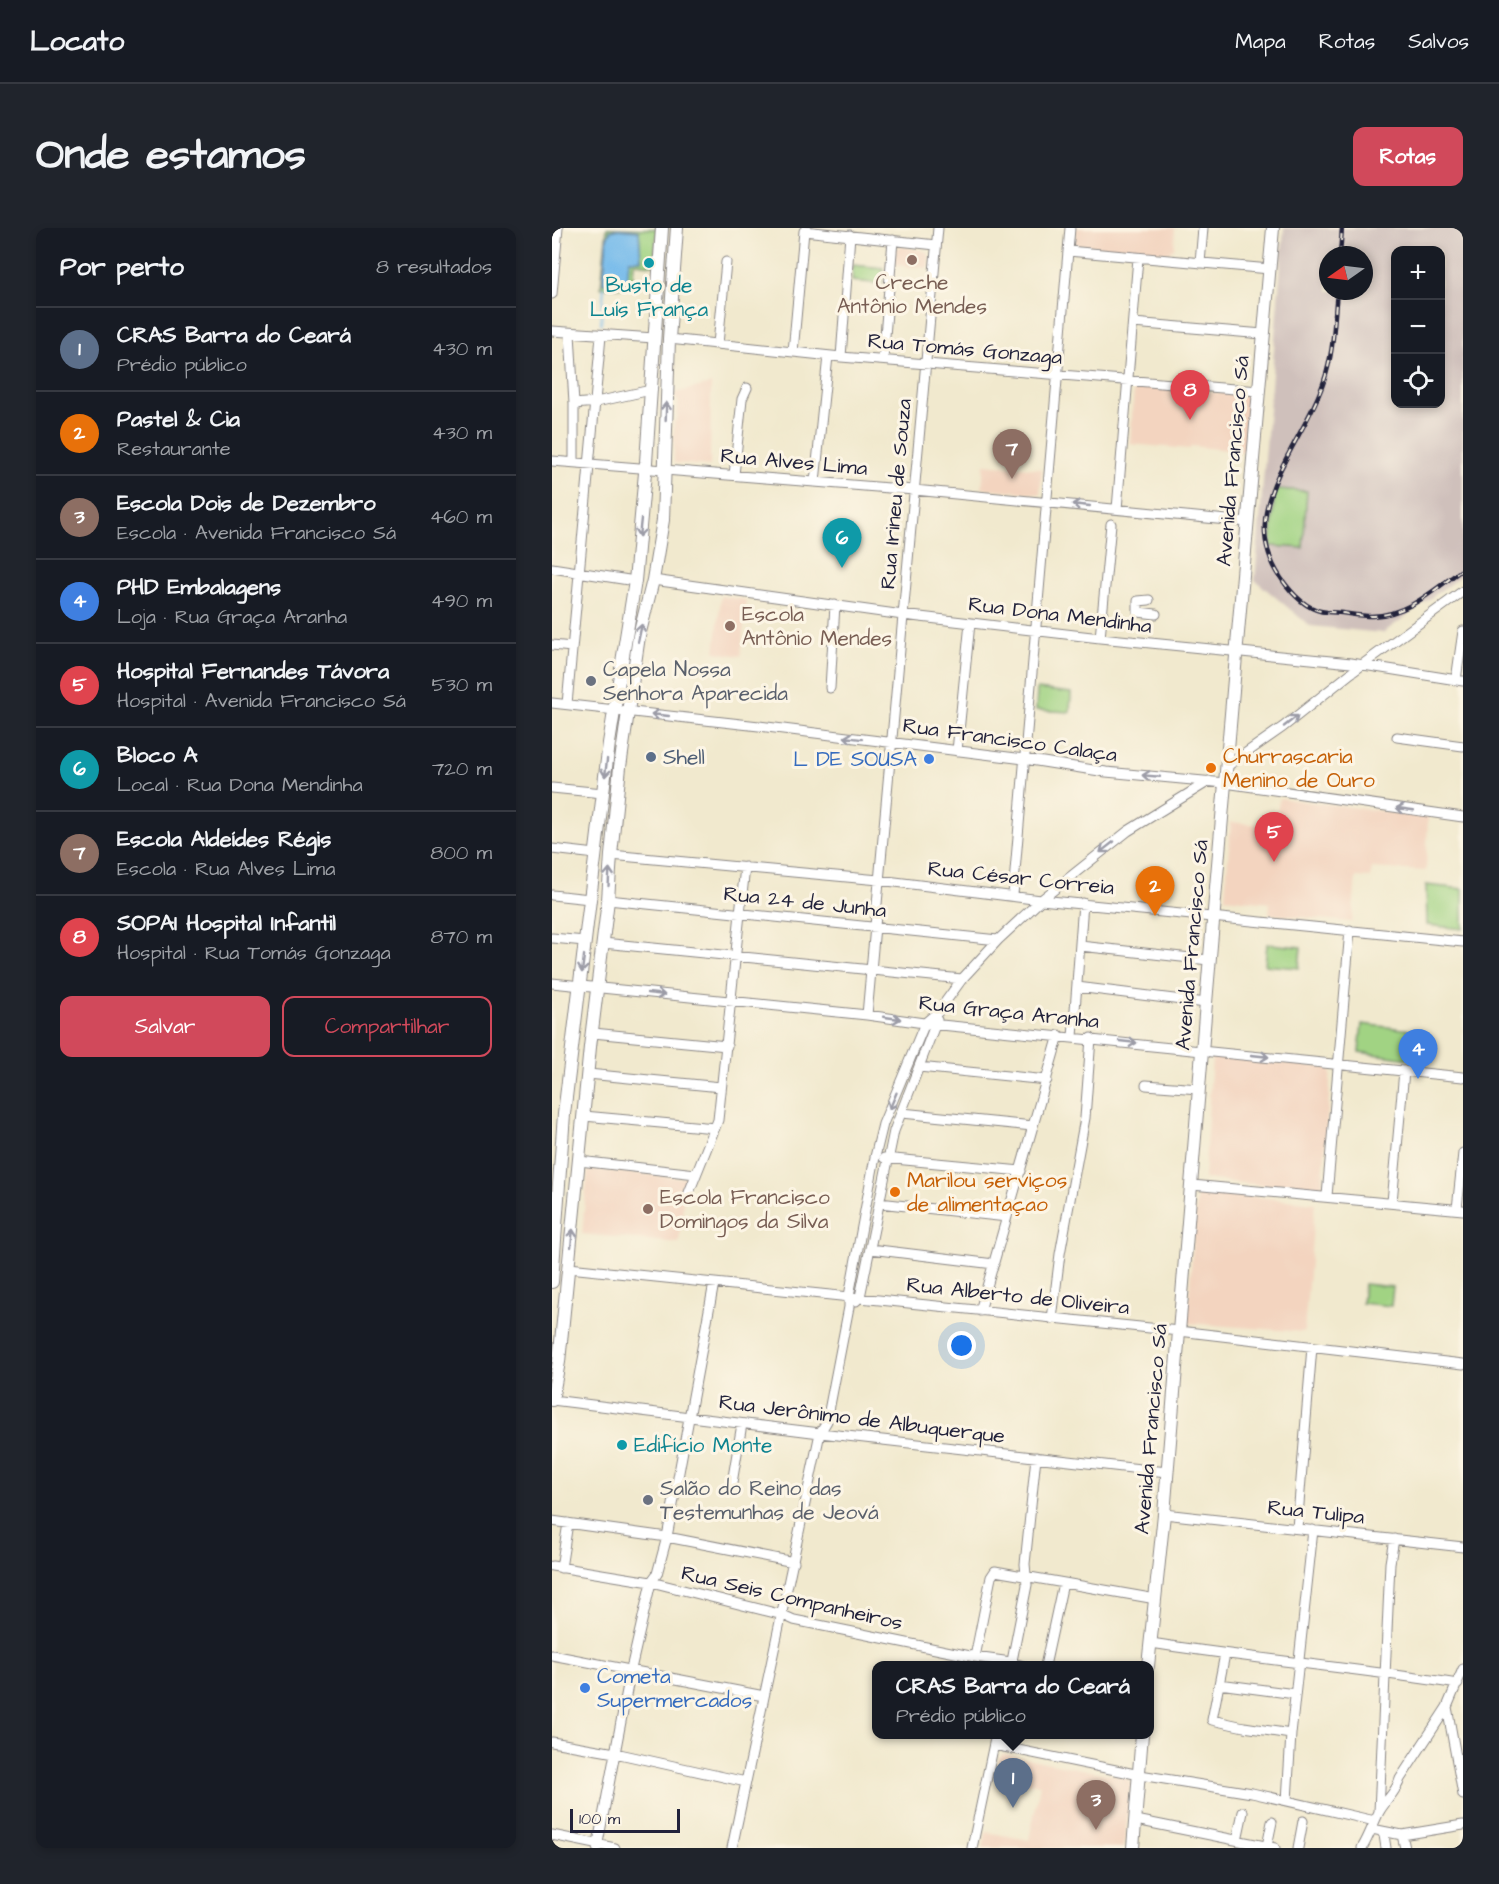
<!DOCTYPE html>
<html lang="pt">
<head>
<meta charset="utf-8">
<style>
	:root { --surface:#171b24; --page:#20242c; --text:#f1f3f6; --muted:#9ea1a6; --line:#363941; --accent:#d1495b }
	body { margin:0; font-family:"Architects Daughter",sans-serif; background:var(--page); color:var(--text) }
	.controls { position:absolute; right:18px; top:18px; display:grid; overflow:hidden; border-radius:12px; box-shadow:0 3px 9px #0003 }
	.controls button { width:54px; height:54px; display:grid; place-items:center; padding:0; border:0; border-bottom:2px solid var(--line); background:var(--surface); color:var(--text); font:30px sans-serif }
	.compass { position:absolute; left:767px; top:18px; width:54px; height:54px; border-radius:50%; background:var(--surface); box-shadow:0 3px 9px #0003; rotate:256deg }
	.scale { position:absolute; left:18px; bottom:15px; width:110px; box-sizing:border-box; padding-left:6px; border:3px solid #22223b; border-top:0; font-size:16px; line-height:21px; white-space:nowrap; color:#22223b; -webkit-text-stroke:4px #fcf5e5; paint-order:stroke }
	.you { position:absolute; left:410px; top:1118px; width:21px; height:21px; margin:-15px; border:4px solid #fff; border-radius:50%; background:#1a73e8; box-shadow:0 0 0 9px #1a73e833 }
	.badge { display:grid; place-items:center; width:39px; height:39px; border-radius:50%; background:var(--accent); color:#fff; font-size:20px; font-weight:700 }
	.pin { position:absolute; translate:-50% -50px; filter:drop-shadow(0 2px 3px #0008) }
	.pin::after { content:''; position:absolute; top:32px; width:21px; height:18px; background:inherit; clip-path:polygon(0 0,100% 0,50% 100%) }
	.popup { position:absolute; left:320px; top:1433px; width:282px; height:78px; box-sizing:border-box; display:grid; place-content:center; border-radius:12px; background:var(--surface); filter:drop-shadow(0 2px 4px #0005); font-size:20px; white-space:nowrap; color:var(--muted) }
	.popup b { font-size:22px; color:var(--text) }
	.popup::after { content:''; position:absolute; left:50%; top:100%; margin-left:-12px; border:12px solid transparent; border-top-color:var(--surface) }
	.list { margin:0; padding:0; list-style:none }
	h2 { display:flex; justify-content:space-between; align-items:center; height:78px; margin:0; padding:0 24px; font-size:26px }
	h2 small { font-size:20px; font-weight:400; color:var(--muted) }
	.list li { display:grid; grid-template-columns:39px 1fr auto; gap:18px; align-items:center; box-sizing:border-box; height:84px; padding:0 24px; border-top:2px solid var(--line) }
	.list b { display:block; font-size:22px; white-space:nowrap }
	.list p { margin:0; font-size:20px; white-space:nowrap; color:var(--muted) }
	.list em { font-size:20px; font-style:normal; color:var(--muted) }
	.actions { display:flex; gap:12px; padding:18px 24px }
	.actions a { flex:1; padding:14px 0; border:2px solid var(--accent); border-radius:12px; text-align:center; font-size:21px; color:var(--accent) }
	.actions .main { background:var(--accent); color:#fff }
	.icon { flex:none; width:33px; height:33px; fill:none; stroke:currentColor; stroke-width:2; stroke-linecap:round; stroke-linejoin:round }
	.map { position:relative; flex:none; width:911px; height:1620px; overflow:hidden; border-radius:12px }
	header { display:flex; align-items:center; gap:36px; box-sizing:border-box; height:84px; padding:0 30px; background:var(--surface); border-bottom:2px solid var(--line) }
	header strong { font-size:28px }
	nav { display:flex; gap:33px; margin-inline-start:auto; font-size:21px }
	.intro { display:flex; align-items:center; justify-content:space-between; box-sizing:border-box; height:144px; padding:0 36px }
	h1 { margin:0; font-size:42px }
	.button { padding:15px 27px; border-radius:12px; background:var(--accent); color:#fff; font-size:21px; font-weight:700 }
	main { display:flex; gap:36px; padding:0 36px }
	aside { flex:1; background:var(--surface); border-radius:12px; box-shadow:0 3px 9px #0003 }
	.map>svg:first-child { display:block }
	.built { fill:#f3d4bf }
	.industrial { fill:#cfc0bb; fill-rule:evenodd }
	.green { fill:#a1d383; stroke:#627a5f; stroke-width:1.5; fill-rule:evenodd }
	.water { fill:#73baeb; stroke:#4a6e93; stroke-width:1.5 }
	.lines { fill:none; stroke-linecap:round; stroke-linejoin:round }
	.stream { stroke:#73baeb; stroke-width:2 }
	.minor-casing { stroke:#8a8684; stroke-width:11 }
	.major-casing { stroke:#8a8684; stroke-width:14 }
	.minor { stroke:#fff; stroke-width:9 }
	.major { stroke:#fff; stroke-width:12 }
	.rail-casing { stroke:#22223b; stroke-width:4.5 }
	.rail { stroke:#fcf5e5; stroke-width:2; stroke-dasharray:7; stroke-linecap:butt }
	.oneway { stroke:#9c9ca7 }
	.education-dot { fill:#8d6e63; stroke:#fcf5e5; stroke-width:2 }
	.culture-dot { fill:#0f9aa8; stroke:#fcf5e5; stroke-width:2 }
	.worship-dot { fill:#6b7280; stroke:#fcf5e5; stroke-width:2 }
	.service-dot { fill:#5c6f8a; stroke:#fcf5e5; stroke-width:2 }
	.shop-dot { fill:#3f7fe0; stroke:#fcf5e5; stroke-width:2 }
	.food-dot { fill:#e8710a; stroke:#fcf5e5; stroke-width:2 }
	.labels { text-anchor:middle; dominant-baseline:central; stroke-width:6; stroke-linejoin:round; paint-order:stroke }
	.education-label { font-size:21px; fill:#785e54; stroke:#fcf5e5; text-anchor:start }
	.culture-label { font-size:21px; fill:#0d838f; stroke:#fcf5e5 }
	.street-label { font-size:21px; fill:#22223b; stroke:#fcf5e5 }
	.worship-label { font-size:21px; fill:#5b616d; stroke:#fcf5e5; text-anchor:start }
	.food-label { font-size:21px; fill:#c56008; stroke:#fcf5e5; text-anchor:start }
	.service-label { font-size:21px; fill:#4e5e75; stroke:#fcf5e5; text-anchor:start }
	.shop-label { font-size:21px; fill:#366cbe; stroke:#fcf5e5; text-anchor:end }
</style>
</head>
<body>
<header>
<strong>Locato</strong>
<nav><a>Mapa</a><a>Rotas</a><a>Salvos</a></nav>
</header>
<div class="intro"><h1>Onde estamos</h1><a class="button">Rotas</a></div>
<main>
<aside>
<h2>Por perto<small>8 resultados</small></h2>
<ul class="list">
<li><span class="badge" style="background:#5c6f8a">1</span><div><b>CRAS Barra do Ceará</b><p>Prédio público</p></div><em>430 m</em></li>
<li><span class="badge" style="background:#e8710a">2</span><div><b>Pastel &amp; Cia</b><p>Restaurante</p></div><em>430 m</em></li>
<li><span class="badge" style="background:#8d6e63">3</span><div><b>Escola Dois de Dezembro</b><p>Escola · Avenida Francisco Sá</p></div><em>460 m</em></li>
<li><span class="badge" style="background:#3f7fe0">4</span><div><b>PHD Embalagens</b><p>Loja · Rua Graça Aranha</p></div><em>490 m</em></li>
<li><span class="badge" style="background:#e0444e">5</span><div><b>Hospital Fernandes Távora</b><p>Hospital · Avenida Francisco Sá</p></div><em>530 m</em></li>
<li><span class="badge" style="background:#0f9aa8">6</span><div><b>Bloco A</b><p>Local · Rua Dona Mendinha</p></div><em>720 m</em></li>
<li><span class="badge" style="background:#8d6e63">7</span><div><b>Escola Aldeídes Régis</b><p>Escola · Rua Alves Lima</p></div><em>800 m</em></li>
<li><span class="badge" style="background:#e0444e">8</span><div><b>SOPAI Hospital Infantil</b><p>Hospital · Rua Tomás Gonzaga</p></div><em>870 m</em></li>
</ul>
<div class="actions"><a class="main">Salvar</a><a>Compartilhar</a></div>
</aside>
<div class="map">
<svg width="911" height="1620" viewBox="0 0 911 1620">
	<rect width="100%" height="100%" fill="#fcf5e5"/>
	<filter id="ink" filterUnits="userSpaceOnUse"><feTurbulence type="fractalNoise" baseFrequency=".0167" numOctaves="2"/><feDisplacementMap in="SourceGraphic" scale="12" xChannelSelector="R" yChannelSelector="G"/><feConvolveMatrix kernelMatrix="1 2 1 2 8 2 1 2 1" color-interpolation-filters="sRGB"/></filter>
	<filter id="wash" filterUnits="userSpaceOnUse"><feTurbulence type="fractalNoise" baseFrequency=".008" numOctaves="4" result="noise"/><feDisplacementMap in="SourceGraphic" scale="24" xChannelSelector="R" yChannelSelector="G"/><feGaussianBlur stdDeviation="1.35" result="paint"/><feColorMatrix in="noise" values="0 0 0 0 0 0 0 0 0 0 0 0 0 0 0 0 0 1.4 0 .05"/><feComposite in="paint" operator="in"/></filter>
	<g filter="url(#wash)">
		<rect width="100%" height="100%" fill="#f1e9ce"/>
		<path class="built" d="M524 0H623L622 21H619V25L522 17Z
			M349 18 373 23 377 28 376 40 342 37 344 21Z
			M159 156 158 238 122 235V194L125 191 126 173 123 170V165Z
			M586 158 697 167 699 169 694 224 639 218 638 221 578 216 582 162Z
			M432 236 490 241 488 266 430 260Z
			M169 368 194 372 189 428 163 424Z
			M727 570 876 589 874 643 820 640 818 650 804 649 800 694 717 686 718 675 673 670 679 594 724 599Z
			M660 828 779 840 770 963 652 951Z
			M36 941 134 950 127 1015 30 1006Z
			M645 963 763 975 752 1104 635 1095Z
			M452 1526 575 1550 579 1556 572 1620H431L434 1604 477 1612 488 1557 444 1548 447 1529Z"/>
		<path class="industrial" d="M732 0H911V346L831 405 758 398 703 352ZM844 22H888V176H844ZM776 27H812V63H776Z"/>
		<path class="green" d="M55 0 105 1 102 37 82 35 80 60 49 59ZM66 1 87 3 89 32H77L51 54 55 11 58 3Z
			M301 37 331 40 330 56 300 53Z
			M723 261 755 263 751 320 719 318Z
			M485 461 519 465 518 484 484 482Z
			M874 657 911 661V701L875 697Z
			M715 716 749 719 747 740 713 737Z
			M810 796 867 803 864 832 807 824Z
			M812 1056 841 1059 839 1078 810 1075Z"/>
		<path class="water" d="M66 1 87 3 89 32H77L75 55H51L55 10 58 3Z"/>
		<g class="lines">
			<path class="stream" d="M49 96 52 59"/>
		</g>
	</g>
	<g filter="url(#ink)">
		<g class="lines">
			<g class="minor-casing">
				<path id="minor" d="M516 23 718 41
					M648 35 651 0
					M0 66 6 0
					M581 95 711 106
					M0 103 102 110
					M18 105 22 176V234
					M117 111 289 129 707 163
					M166 116 174 34
					M241 124 252 3 384 17
					M289 129 298 7
					M331 132 341 12
					M22 176 44 174 99 162
					M0 233 362 262 696 294
					M182 247 190 171 195 160
					M263 254 276 128
					M565 281 586 30
					M0 340 83 353
					M101 352 351 387 548 410 799 435 911 453
					M597 372 586 373V384L604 386
					M548 410 559 296
					M0 417 20 419
					M904 452 911 403
					M278 460 283 377
					M0 475 207 498 472 531 554 544 673 555 911 589
					M15 476 49 108
					M845 509 911 518
					M405 523 418 395
					M674 539 731 499 799 445 911 363
					M0 560 51 565
					M0 621 44 626
					M59 627 327 652 489 672 911 714
					M0 667 38 671
					M461 667 518 0
					M56 672 446 712
					M0 710 33 713
					M51 715 410 751
					M528 718 657 732
					M0 755 315 787 379 796 911 849
					M525 759 654 775
					M315 787 386 0
					M41 805 175 818
					M521 809 531 675
					M367 839 495 852
					M36 846 169 859
					M594 857 647 861
					M350 885 481 898
					M32 888 163 900
					M332 930 469 943
					M27 933 144 946
					M640 957 911 982
					M775 968 798 702
					M134 972 166 892 193 639
					M840 974 852 843
					M327 975 455 989
					M905 981 911 925
					M318 1021 442 1036
					M17 1040 627 1103 911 1136
					M304 1073 308 1069 342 903 385 792
					M428 1083 507 807
					M500 1091 508 1026 533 890 539 810
					M0 1172 268 1205 615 1244
					M180 1255 190 1196
					M612 1286 911 1319
					M0 1293 115 1309 242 1334
					M745 1300 760 1119
					M0 1338 99 1354 231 1387 242 1392 423 1429 459 1434 471 1438
					M9 1340 16 1295
					M599 1415C701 1431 804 1440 906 1456
					M673 1426 660 1492 692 1499 739 1506
					M0 1427 212 1468
					M423 1429 439 1349 443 1343 604 1371
					M459 1438 475 1357 473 1336 484 1229
					M493 1438 511 1355
					M667 1456 743 1466
					M895 1479 911 1567
					M0 1514 63 1525 194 1554
					M442 1517 588 1547 700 1565 823 1593
					M735 1573 739 1506 761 1302
					M827 1584 838 1335 842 1311
					M584 1592 723 1620
					M820 1601 850 1607 911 1597
					M829 1603 832 1607 834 1620
					M0 1607 63 1620
					M850 1607 853 1620
					M685 1612 691 1584
					M715 1618 720 1594
					M45 1620 79 1441 99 1354 105 1346 115 1309 162 1055
					M180 1620 268 1205 275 1193 297 1079V1068L323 929 331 896 373 795 386 784 410 751 446 712 489 672 576 603 657 553
					M420 1620 444 1506
					M746 1620 751 1593
					M810 1620C817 1609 821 1596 827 1584 833 1573 845 1563 848 1551L895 1479 911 1441"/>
			</g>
			<g class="major-casing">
				<path id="major" d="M0 1054 12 886 57 515 83 353 94 234 110 0
					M0 1172 7 1134 38 819 56 672 59 627 68 539 87 408 101 352 111 292 117 111 125 0
					M596 1438 612 1286 654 775 721 0
					M581 1620 590 1506"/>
			</g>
			<use href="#minor" class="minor"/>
			<use href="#major" class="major"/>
			<g class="rail-casing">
				<path id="rail" d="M788 27 790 0
					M785 63C782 93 782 124 772 153 750 221 677 284 734 357 744 370 758 383 775 384 790 384 804 388 820 388 856 387 883 361 911 341"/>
			</g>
			<use href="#rail" class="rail"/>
		</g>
		<defs><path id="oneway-shaft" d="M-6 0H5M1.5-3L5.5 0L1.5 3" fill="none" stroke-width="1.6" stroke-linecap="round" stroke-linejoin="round" transform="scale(1.5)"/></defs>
		<g class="oneway">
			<use href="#oneway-shaft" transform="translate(114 183) rotate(-88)"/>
			<use href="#oneway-shaft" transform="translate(529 277) rotate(-174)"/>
			<use href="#oneway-shaft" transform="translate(88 300) rotate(96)"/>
			<use href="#oneway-shaft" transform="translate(88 405) rotate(-78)"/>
			<use href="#oneway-shaft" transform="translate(108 487) rotate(-174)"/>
			<use href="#oneway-shaft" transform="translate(739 493) rotate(-38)"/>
			<use href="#oneway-shaft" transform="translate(301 510) rotate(-173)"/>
			<use href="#oneway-shaft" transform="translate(54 540) rotate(97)"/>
			<use href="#oneway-shaft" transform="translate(599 548) rotate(-175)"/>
			<use href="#oneway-shaft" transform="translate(853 581) rotate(-172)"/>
			<use href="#oneway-shaft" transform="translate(555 619) rotate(142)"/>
			<use href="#oneway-shaft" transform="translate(57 649) rotate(-87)"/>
			<use href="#oneway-shaft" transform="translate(31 736) rotate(97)"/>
			<use href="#oneway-shaft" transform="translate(104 766) rotate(6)"/>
			<use href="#oneway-shaft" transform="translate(340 790) rotate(8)"/>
			<use href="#oneway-shaft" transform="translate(576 814) rotate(6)"/>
			<use href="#oneway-shaft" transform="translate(708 828) rotate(6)"/>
			<use href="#oneway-shaft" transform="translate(341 873) rotate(113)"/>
			<use href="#oneway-shaft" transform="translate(20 1010) rotate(-84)"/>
		</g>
	</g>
	<g class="education-dot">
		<circle cx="360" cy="32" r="6"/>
		<circle cx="178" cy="398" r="6"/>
		<circle cx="96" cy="981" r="6"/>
	</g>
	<g class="culture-dot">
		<circle cx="97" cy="35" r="6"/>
		<circle cx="70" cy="1217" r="6"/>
	</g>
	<g class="worship-dot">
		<circle cx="39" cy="453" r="6"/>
		<circle cx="96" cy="1272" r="6"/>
	</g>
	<circle class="service-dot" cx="99" cy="529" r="6"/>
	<g class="shop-dot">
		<circle cx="377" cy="531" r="6"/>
		<circle cx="33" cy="1460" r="6"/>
	</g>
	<g class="food-dot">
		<circle cx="659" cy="540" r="6"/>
		<circle cx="343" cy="964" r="6"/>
	</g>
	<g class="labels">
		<g class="education-label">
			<text x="360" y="54" text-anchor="middle">Creche<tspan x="360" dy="24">Antônio Mendes</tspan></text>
			<text x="190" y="386">Escola<tspan x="190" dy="24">Antônio Mendes</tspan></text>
			<text x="108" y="969">Escola Francisco<tspan x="108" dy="24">Domingos da Silva</tspan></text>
		</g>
		<g class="culture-label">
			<text x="97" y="57">Busto de<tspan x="97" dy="24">Luís França</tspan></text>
			<text x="82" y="1217" text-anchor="start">Edifício Monte</text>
		</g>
		<g class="street-label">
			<text transform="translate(413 121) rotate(5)">Rua Tomás Gonzaga</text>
			<text transform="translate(681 233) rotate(-85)">Avenida Francisco Sá</text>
			<text transform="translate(242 234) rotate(5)">Rua Alves Lima</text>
			<text transform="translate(344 266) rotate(-85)">Rua Irineu de Souza</text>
			<text transform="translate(508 387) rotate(7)">Rua Dona Mendinha</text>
			<text transform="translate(458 512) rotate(8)">Rua Francisco Calaça</text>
			<text transform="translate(469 650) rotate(6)">Rua César Correia</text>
			<text transform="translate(253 674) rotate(6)">Rua 24 de Junha</text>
			<text transform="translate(640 717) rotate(-85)">Avenida Francisco Sá</text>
			<text transform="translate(457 784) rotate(6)">Rua Graça Aranha</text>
			<text transform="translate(466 1068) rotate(6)">Rua Alberto de Oliveira</text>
			<text transform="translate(310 1191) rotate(7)">Rua Jerônimo de Albuquerque</text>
			<text transform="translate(599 1201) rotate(-85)">Avenida Francisco Sá</text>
			<text transform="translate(764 1284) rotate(6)">Rua Tulipa</text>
			<text transform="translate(240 1370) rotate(13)">Rua Seis Companheiros</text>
		</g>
		<g class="worship-label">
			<text x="51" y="441">Capela Nossa<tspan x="51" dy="24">Senhora Aparecida</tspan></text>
			<text x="108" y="1260">Salão do Reino das<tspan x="108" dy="24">Testemunhas de Jeová</tspan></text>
		</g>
		<g class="food-label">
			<text x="671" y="528">Churrascaria<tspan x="671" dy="24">Menino de Ouro</tspan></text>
			<text x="355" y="952">Marilou serviços<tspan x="355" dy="24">de alimentaçao</tspan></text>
		</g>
		<g class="service-label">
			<text x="111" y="529">Shell</text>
		</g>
		<g class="shop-label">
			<text x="365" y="531">L DE SOUSA</text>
			<text x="45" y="1448" text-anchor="start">Cometa<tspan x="45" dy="24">Supermercados</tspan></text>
		</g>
	</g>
</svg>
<div class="controls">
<button>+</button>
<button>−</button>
<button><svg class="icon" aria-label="locate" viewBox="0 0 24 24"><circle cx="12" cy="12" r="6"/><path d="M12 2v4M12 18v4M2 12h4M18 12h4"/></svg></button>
</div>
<svg class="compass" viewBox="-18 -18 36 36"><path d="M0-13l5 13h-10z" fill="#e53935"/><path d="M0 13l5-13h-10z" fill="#9ea1a6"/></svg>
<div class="scale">100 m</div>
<div class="you"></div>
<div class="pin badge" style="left:461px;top:1580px;background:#5c6f8a">1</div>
<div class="popup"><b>CRAS Barra do Ceará</b>Prédio público</div>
<div class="pin badge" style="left:603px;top:688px;background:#e8710a">2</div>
<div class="pin badge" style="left:544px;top:1602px;background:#8d6e63">3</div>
<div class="pin badge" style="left:866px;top:851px;background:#3f7fe0">4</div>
<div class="pin badge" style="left:722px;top:634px;background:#e0444e">5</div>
<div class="pin badge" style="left:290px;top:340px;background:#0f9aa8">6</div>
<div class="pin badge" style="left:460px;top:251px;background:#8d6e63">7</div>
<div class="pin badge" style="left:638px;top:192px;background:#e0444e">8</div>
</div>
</main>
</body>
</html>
